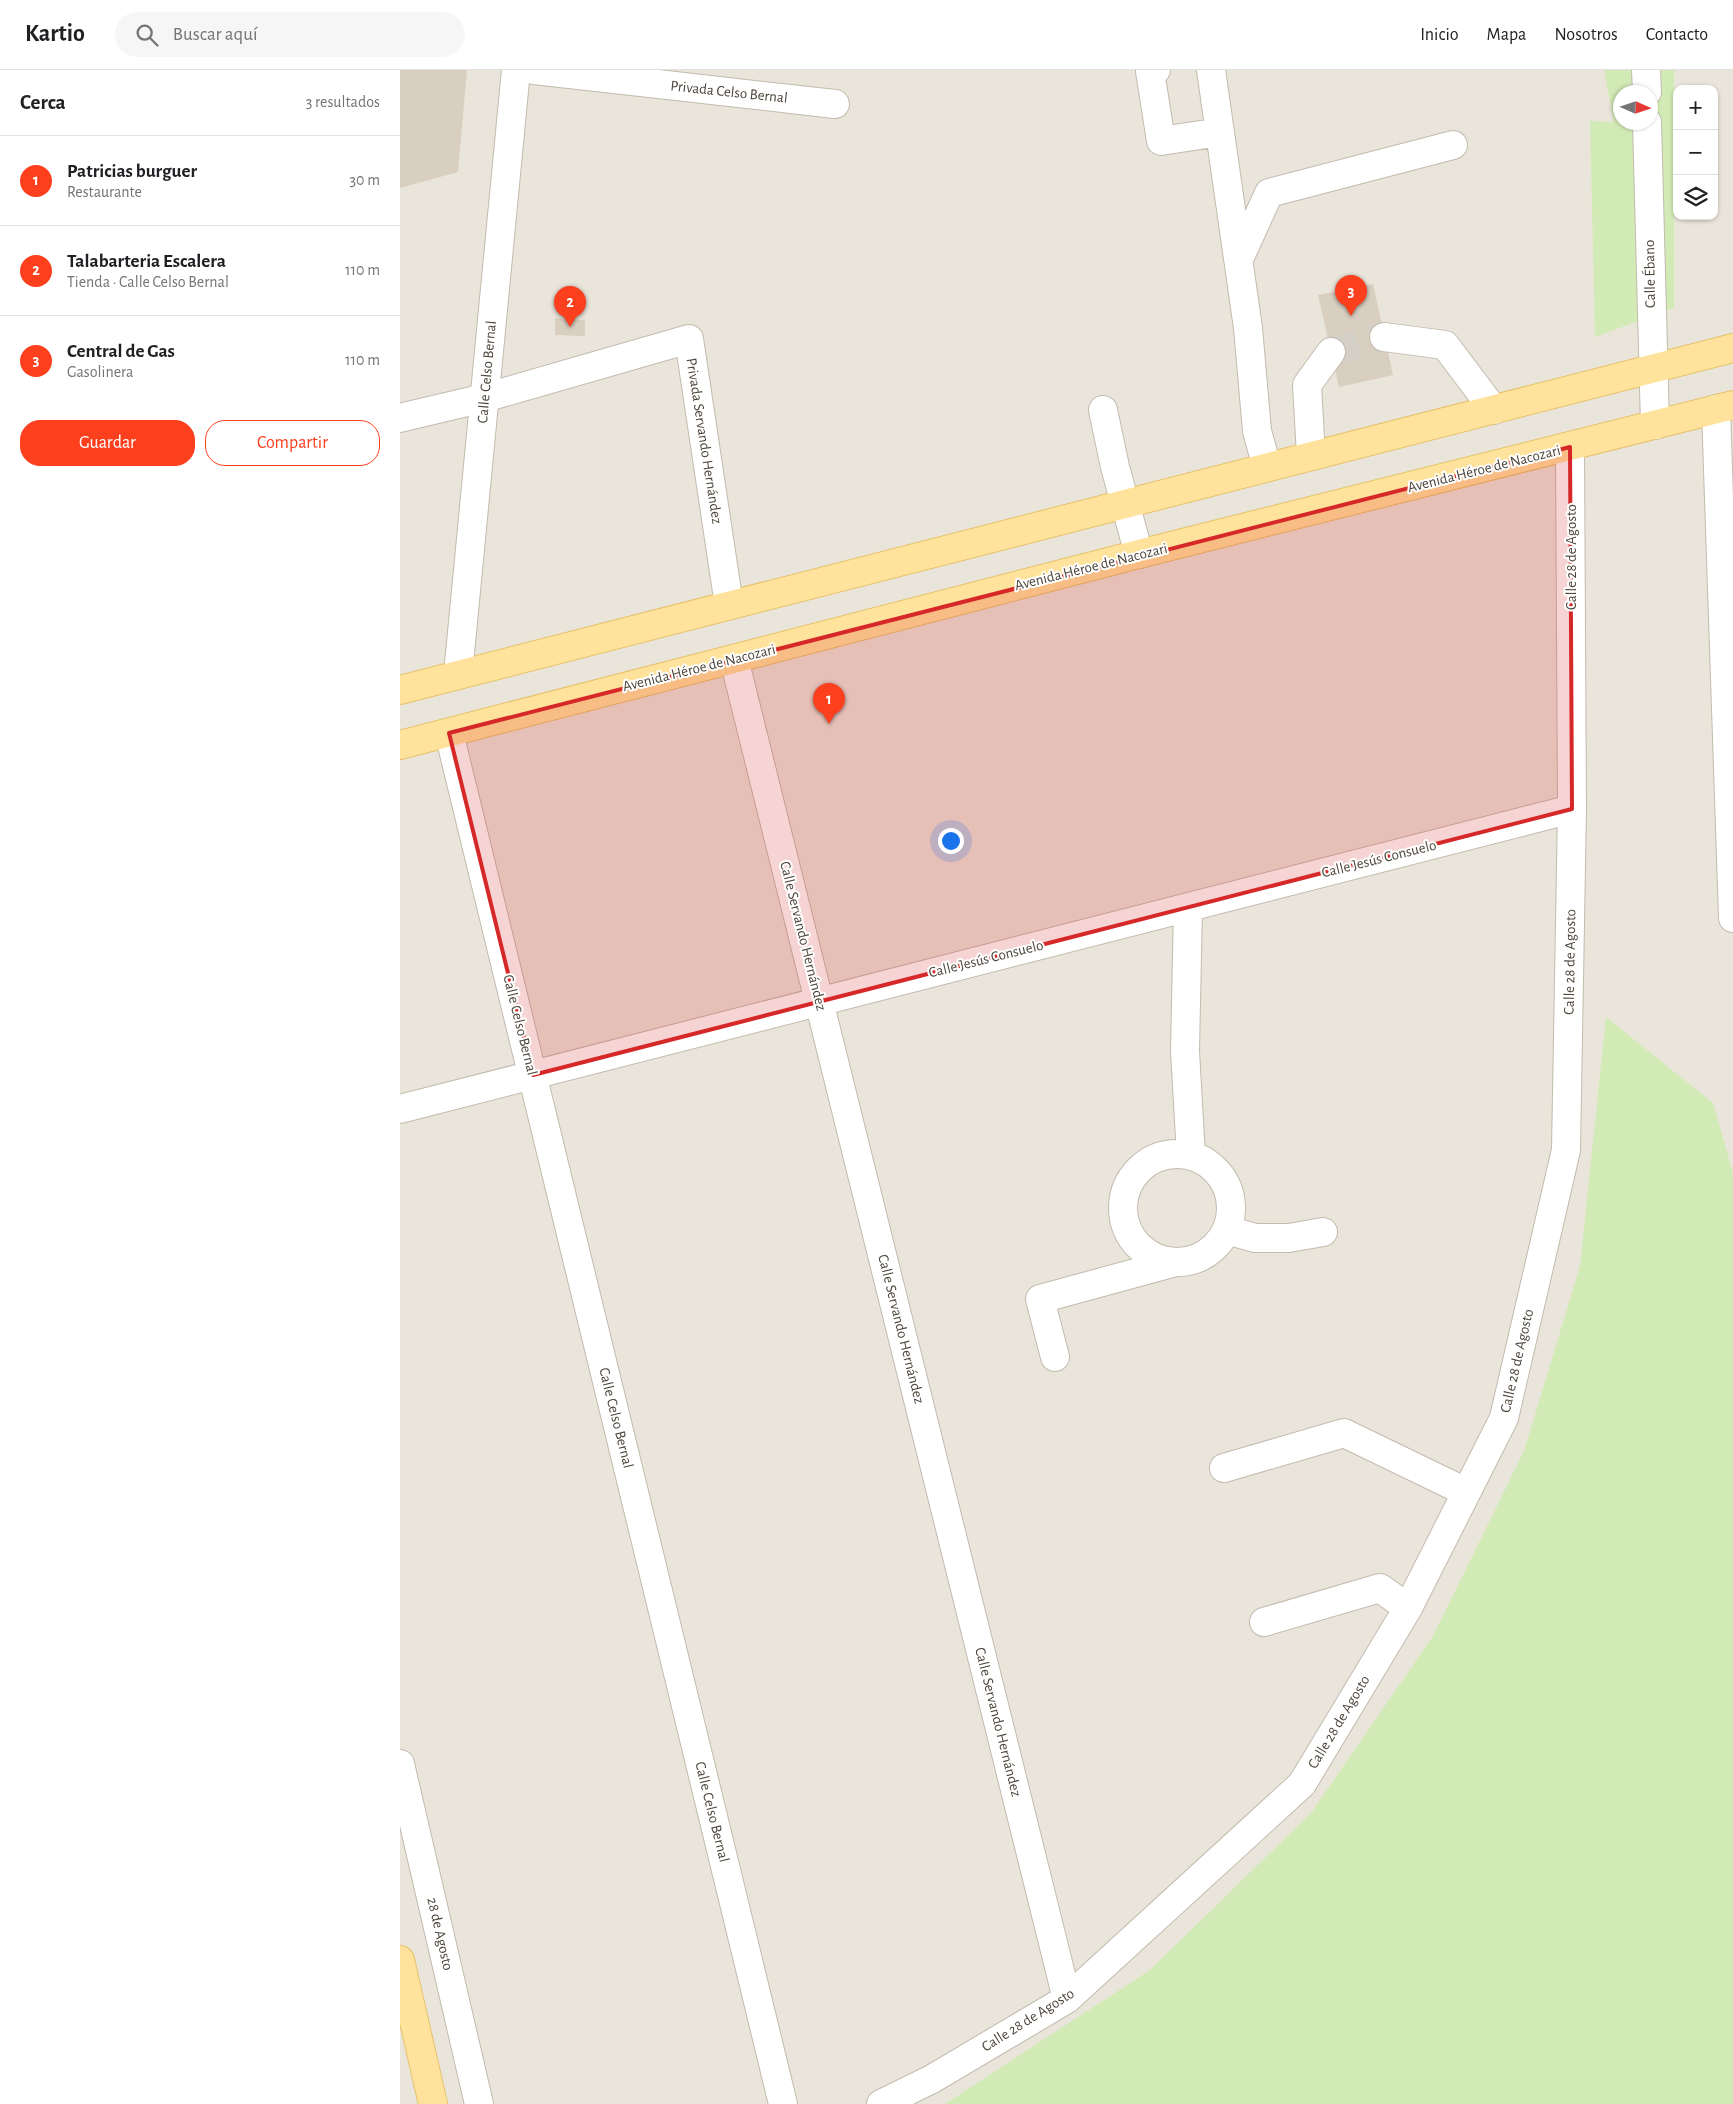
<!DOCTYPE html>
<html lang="es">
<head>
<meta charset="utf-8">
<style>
	:root { --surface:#fff; --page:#f6f6f6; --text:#202124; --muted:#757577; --line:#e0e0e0; --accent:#fc3f1d }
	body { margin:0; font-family:"Alegreya Sans",sans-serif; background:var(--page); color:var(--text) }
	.controls { position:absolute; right:15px; top:15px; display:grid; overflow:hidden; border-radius:10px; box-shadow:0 1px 4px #0004 }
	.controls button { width:45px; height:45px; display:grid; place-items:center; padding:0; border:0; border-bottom:1px solid var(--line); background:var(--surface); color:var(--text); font:25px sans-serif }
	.compass { position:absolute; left:1213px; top:15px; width:45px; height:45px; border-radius:50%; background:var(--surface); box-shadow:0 1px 4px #0004; rotate:93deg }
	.you { position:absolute; left:550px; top:770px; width:18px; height:18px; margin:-12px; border:4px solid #fff; border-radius:50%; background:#1a73e8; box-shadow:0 0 0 8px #1a73e833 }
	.badge { display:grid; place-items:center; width:32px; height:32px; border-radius:50%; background:var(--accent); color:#fff; font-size:16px; font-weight:700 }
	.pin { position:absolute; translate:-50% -41px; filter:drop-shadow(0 1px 2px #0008) }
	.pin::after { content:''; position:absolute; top:26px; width:18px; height:15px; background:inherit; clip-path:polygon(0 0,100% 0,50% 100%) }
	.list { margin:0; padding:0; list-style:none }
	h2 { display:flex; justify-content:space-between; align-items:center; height:65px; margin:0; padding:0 20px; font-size:21px }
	h2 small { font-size:16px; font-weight:400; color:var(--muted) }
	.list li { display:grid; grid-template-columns:32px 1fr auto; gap:15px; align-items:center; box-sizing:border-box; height:90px; padding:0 20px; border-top:1px solid var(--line) }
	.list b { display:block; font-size:19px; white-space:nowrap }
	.list p { margin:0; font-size:16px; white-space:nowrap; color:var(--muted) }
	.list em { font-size:16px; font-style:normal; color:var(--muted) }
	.actions { display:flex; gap:10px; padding:15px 20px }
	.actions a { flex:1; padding:11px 0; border:1px solid var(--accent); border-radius:20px; text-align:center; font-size:18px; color:var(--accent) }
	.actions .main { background:var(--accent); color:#fff }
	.icon { flex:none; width:28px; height:28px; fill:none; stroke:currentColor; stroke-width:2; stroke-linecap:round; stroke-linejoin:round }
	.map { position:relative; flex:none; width:1333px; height:2034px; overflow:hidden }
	header { display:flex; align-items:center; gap:30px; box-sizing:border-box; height:70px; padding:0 25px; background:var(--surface); border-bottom:1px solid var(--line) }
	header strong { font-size:24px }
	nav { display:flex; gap:28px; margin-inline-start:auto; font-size:18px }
	.search { width:350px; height:45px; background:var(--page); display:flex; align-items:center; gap:12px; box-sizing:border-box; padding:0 18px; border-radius:28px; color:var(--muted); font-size:19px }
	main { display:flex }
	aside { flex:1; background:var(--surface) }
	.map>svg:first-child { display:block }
	.residential { fill:#eae5da; fill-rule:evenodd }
	.green { fill:#d2eab5; fill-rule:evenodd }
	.building { fill:#d8cfc1 }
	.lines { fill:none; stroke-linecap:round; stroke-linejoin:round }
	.minor-tunnel { stroke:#d4d0c8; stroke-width:28; stroke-dasharray:28 14; stroke-linecap:butt }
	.minor-casing { stroke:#c2bbae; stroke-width:30 }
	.major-casing { stroke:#e6c16a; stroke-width:30 }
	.minor { stroke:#fff; stroke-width:28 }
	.major { stroke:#ffe39c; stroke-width:28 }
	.marked { fill:#d62828; fill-opacity:0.2; stroke:#d62828; stroke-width:4; stroke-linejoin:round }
	.labels { text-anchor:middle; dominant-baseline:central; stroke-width:4; stroke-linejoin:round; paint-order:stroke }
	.street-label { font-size:15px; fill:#4b4439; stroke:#fff }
</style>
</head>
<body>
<header>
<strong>Kartio</strong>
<div class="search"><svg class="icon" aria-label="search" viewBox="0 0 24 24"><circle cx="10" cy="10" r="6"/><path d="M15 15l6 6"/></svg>Buscar aquí</div>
<nav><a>Inicio</a><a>Mapa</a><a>Nosotros</a><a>Contacto</a></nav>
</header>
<main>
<aside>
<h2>Cerca<small>3 resultados</small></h2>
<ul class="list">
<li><span class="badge">1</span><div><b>Patricias burguer</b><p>Restaurante</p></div><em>30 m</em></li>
<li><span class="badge">2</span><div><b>Talabarteria Escalera</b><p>Tienda · Calle Celso Bernal</p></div><em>110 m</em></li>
<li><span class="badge">3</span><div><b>Central de Gas</b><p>Gasolinera</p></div><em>110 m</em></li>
</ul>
<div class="actions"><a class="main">Guardar</a><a>Compartir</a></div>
</aside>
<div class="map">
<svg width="1333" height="2034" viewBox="0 0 1333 2034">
	<rect width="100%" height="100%" fill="#f6f3ec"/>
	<path class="residential" d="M0 0H1333V2034H0ZM1277 19H1314V146H1277ZM1220 22H1250V52H1220Z"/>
	<path class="green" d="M1204 0H1274V238L1195 267 1190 51 1214 52ZM1220 22H1250V52H1220Z
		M1206 947 1313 1033 1333 1103V2034H545L750 1900 911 1743 1033 1566 1124 1381 1180 1196Z"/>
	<path class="building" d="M0 0H67L58 102 0 118Z
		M973 214 993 305 939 317 918 225Z
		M155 248 185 250V266L155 265Z"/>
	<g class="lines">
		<path class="minor-tunnel" d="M931 282 984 267"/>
		<g class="minor-casing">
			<path id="minor" d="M134 0 435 34
				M756 0 750 1 761 71 820 62
				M811 0 848 258 857 361 867 397
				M1246 0 1247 22
				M1247 52 1255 355
				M839 189 869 123 1053 75
				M984 267 1045 275 1094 340
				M1316 339 1333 848
				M703 340 715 397 739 484
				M0 348 84 328 289 269 329 535
				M911 386 907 315 931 282
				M334 589 667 1929
				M58 604 116 0
				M49 663 383 2034
				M788 838 785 981 791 1086
				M0 1039 1172 739
				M723 1138a54 54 0 1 1 108 0a54 54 0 1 1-108 0Z
				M827 1160 855 1168H889L923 1162
				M655 1287 640 1229 772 1193
				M824 1398 944 1363 1066 1422
				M864 1552 980 1518 1008 1538
				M0 1694 79 2034
				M481 2034 532 2009 667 1929 902 1714 1008 1538 1104 1348 1166 1080 1172 739 1170 377"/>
		</g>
		<g class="major-casing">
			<path id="major" d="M0 620 1333 278
				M0 675 739 484 1333 335
				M0 1890 33 2034"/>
		</g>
		<use href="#minor" class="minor"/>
		<use href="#major" class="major"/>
	</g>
	<path class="marked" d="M1170 377 1172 739 133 1005 49 663Z"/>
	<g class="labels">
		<g class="street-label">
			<text transform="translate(329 22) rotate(6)">Privada Celso Bernal</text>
			<text transform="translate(1250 204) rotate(-91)">Calle Ébano</text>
			<text transform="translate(87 302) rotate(-85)">Calle Celso Bernal</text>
			<text transform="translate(304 371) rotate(81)">Privada Servando Hernández</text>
			<text transform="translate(1084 399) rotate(-14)">Avenida Héroe de Nacozari</text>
			<text transform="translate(1171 487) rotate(-90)">Calle 28 de Agosto</text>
			<text transform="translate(691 497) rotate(-14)">Avenida Héroe de Nacozari</text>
			<text transform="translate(299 598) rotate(-14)">Avenida Héroe de Nacozari</text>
			<text transform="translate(979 789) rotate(-14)">Calle Jesús Consuelo</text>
			<text transform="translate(403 866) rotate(76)">Calle Servando Hernández</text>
			<text transform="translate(586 889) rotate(-14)">Calle Jesús Consuelo</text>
			<text transform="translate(1170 892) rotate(-89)">Calle 28 de Agosto</text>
			<text transform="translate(120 955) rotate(76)">Calle Celso Bernal</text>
			<text transform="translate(501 1259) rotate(76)">Calle Servando Hernández</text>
			<text transform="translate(1117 1291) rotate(-77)">Calle 28 de Agosto</text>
			<text transform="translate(216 1348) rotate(76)">Calle Celso Bernal</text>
			<text transform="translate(598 1652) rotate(76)">Calle Servando Hernández</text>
			<text transform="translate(939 1652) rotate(-59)">Calle 28 de Agosto</text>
			<text transform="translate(312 1742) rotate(76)">Calle Celso Bernal</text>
			<text transform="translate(40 1864) rotate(77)">28 de Agosto</text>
			<text transform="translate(628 1950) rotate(-32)">Calle 28 de Agosto</text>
		</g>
	</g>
</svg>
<div class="controls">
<button>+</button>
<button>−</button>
<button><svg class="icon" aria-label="layers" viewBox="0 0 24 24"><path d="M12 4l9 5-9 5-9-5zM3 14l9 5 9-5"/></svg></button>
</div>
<svg class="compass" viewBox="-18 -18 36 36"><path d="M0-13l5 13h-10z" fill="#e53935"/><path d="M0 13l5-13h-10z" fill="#757577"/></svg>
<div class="you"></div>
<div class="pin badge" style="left:429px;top:654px">1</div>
<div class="pin badge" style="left:170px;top:257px">2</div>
<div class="pin badge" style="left:951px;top:246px">3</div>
</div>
</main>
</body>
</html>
